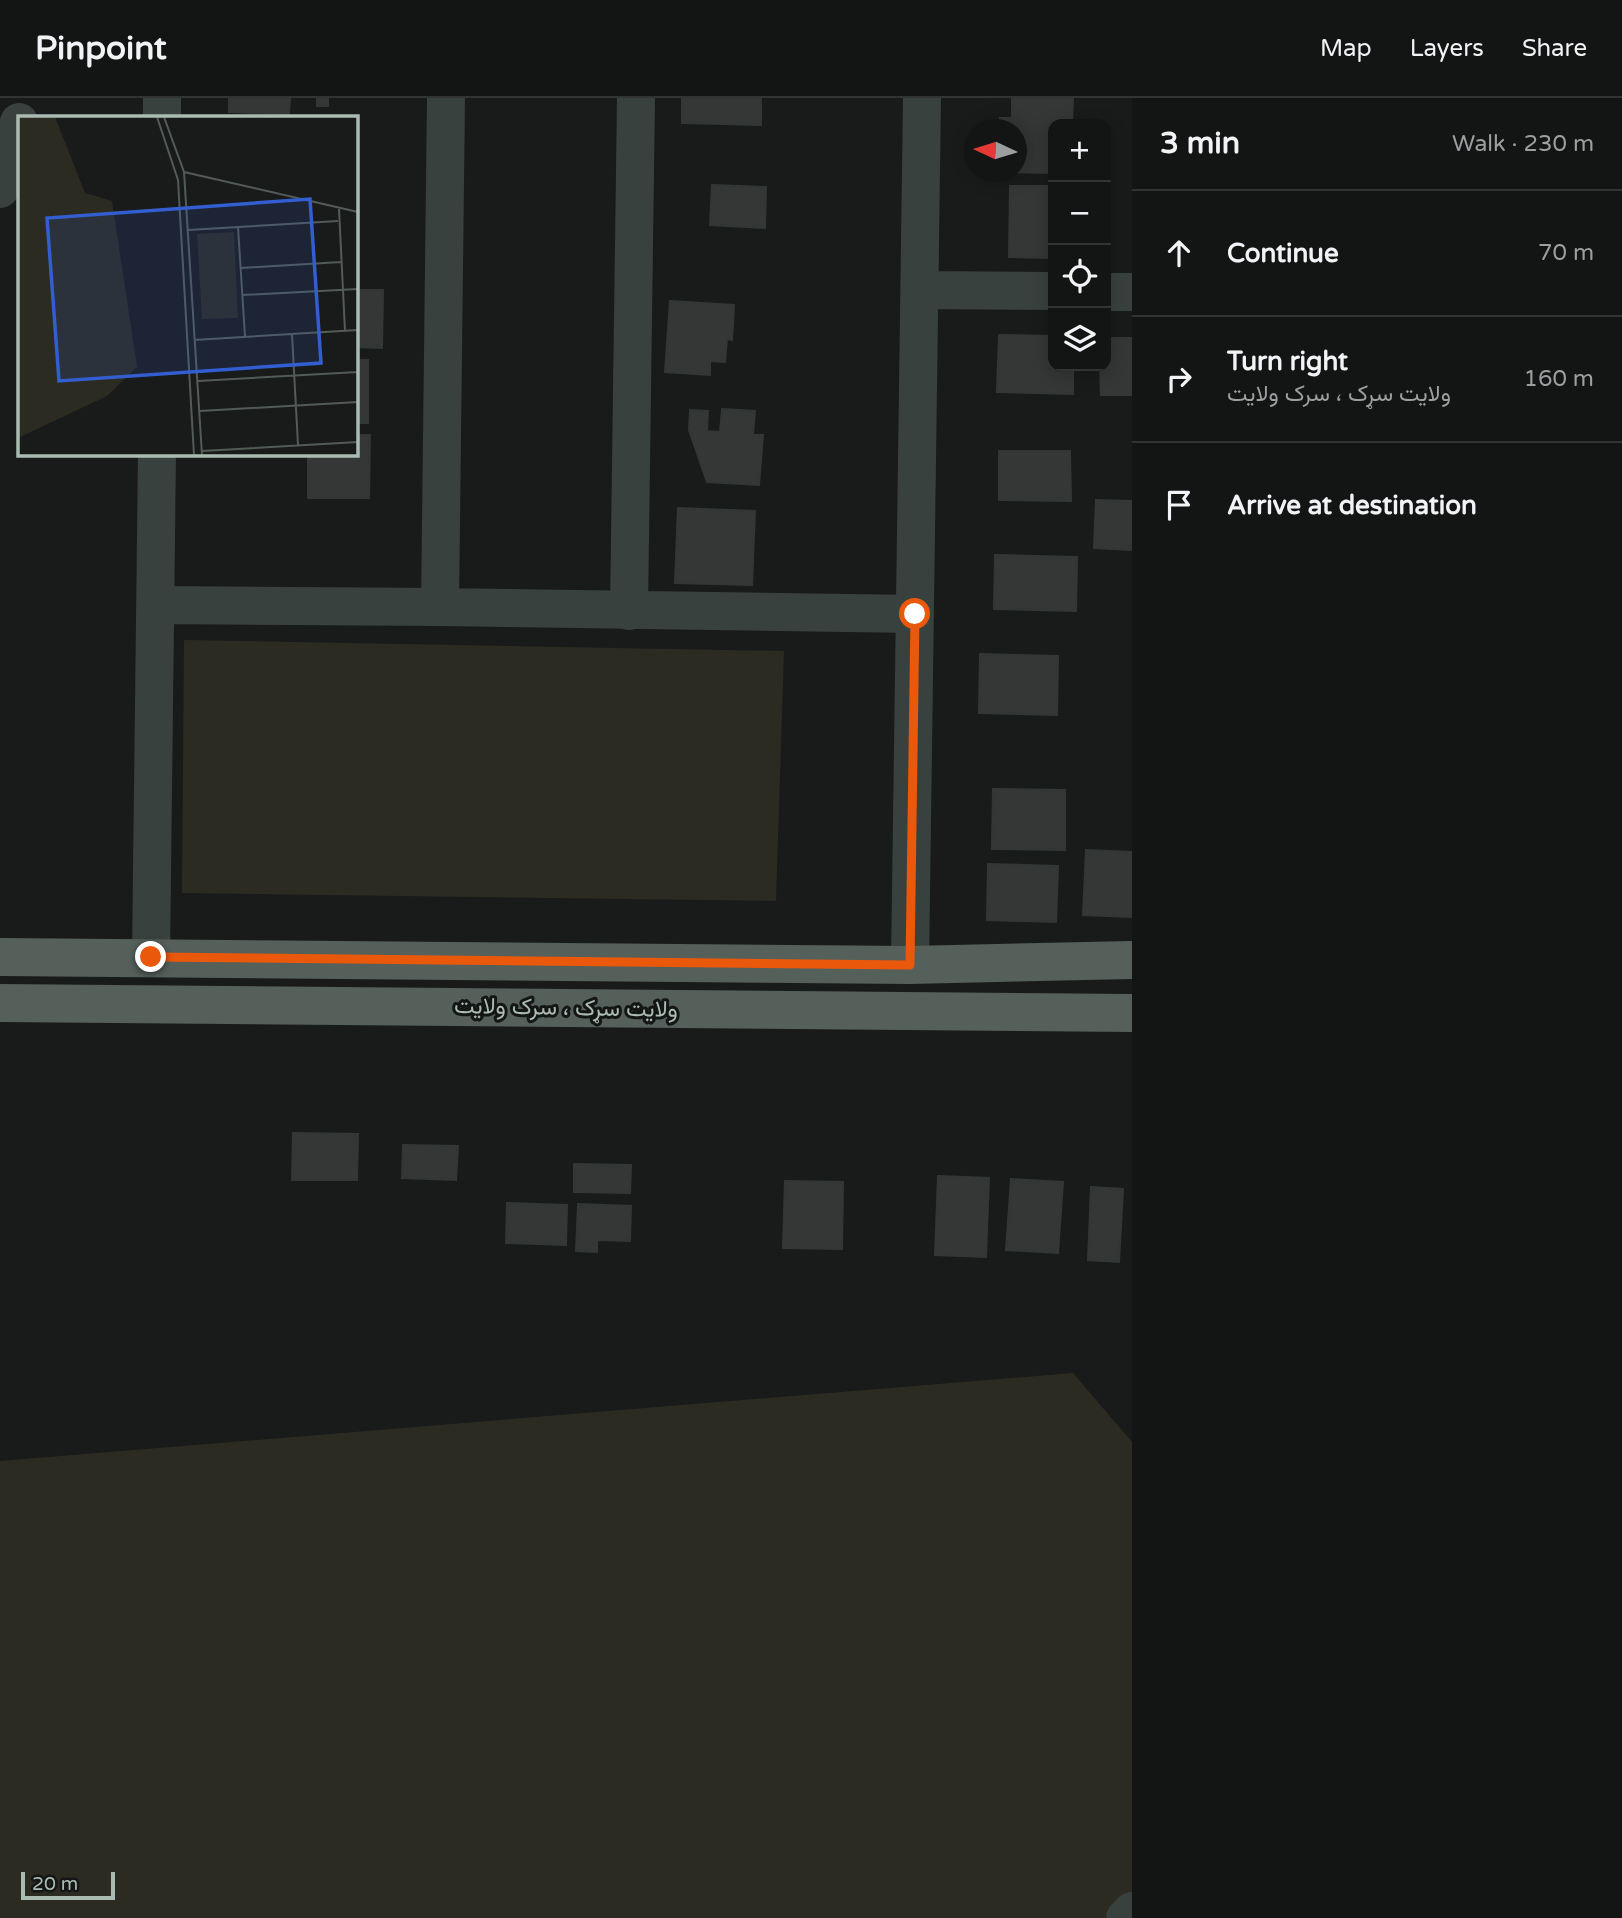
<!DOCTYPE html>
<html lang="en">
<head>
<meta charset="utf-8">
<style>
	:root { --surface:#131414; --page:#1c1d1d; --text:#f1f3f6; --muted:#9d9ea0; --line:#323334 }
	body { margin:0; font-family:"Varela Round",Vazirmatn,sans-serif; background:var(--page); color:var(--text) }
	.controls { position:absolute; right:21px; top:21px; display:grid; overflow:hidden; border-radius:14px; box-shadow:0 4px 18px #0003 }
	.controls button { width:63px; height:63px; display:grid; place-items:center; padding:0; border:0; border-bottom:2px solid var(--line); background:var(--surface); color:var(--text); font:35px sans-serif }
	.compass { position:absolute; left:964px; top:21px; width:63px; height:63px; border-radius:50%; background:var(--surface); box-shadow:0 4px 18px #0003; rotate:274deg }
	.scale { position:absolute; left:21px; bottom:18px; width:94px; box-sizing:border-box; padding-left:7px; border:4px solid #aabcb2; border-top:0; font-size:19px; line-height:24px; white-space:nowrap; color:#aabcb2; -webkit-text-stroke:5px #141616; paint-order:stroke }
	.stop { position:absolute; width:21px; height:21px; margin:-16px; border:5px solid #ea580c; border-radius:50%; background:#fff }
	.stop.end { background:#ea580c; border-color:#fff; box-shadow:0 2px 7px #0008 }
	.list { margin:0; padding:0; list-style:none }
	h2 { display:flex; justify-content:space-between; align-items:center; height:91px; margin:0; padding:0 28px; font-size:30px }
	h2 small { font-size:23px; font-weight:400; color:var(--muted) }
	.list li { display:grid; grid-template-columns:46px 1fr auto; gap:21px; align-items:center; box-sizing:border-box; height:126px; padding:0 28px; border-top:2px solid var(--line) }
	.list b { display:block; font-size:26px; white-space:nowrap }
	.list p { margin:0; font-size:23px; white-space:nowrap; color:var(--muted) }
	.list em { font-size:23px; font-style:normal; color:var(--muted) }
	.icon { flex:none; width:38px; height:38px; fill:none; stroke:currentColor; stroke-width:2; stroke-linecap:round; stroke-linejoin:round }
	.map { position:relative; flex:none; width:1132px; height:1820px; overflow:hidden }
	header { display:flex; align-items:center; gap:42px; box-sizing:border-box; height:98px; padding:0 35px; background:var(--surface); border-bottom:2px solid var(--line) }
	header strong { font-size:33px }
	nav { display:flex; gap:38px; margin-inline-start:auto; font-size:24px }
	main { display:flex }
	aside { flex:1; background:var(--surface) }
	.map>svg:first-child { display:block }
	.green { fill:#2c2b22 }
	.building { fill:#343736; stroke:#323736; stroke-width:2 }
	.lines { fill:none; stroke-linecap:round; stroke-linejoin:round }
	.minor { stroke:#39413e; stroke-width:38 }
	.major { stroke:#55605b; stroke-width:38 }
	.route { stroke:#ea580c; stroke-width:9 }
	.labels { text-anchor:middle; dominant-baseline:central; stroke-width:6; stroke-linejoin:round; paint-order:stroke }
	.street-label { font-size:23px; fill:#aabcb2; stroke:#141616 }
	.inset-road { fill:none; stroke:#535b57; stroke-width:2 }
	.view { fill:#325ed2; fill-opacity:0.15; stroke:#325ed2; stroke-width:3.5 }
	.inset-edge { fill:none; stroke:#aabcb2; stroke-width:3.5 }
</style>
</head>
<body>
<header>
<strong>Pinpoint</strong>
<nav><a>Map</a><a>Layers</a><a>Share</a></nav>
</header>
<main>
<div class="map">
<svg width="1132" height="1820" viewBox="0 0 1132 1820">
	<rect width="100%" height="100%" fill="#191b1b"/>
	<path class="green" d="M184 542 784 553 776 803 182 795Z
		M1073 1275 1132 1344V1820H0V1363Z"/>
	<path class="building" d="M229 0H290L289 16 229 14Z
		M317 0H328V8H317Z
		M682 0H761V27L682 25Z
		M1012 0 1073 1 1072 26H1053V75L1010 74H1016V32H1000V20H1012Z
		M712 87 766 89 765 130 710 127Z
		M1010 88H1053V160L1009 159Z
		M355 192H383L382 250 355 249Z
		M670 203 734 207 732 242 727 241 725 264 710 263V277L665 274Z
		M999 237 1053 238V268H1073V296L997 294Z
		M1106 240H1132V297H1101L1100 268H1106Z
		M355 262H368V325H355Z
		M722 311 755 313 753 337H763L759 387 707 384 689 332 690 312 708 313 707 333 720 334Z
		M355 337H370L369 400H308V355H355Z
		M999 353H1070L1071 403 999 402Z
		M1096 402 1132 403V452L1094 450Z
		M678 410 755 413 752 487 675 485Z
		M995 457 1077 459 1076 513 994 511Z
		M980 556 1058 558 1057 617 979 615Z
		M993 691 1065 692V752L992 751Z
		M1086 752 1132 754V819L1083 817Z
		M988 766 1058 768 1056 824 987 822Z
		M293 1035 358 1036 357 1082H292Z
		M403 1047 458 1048 456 1082 402 1080Z
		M574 1066 631 1067 630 1095 574 1094Z
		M938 1078 989 1080 986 1159 935 1157Z
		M1011 1081 1063 1084 1058 1155 1006 1152Z
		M785 1083 843 1084 842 1151 783 1150Z
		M1091 1089 1123 1091 1119 1164 1088 1162Z
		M507 1105 567 1107 566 1147 506 1145Z
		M578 1106 631 1108 630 1143 597 1142V1154L576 1153Z"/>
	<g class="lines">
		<path class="minor" d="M162 19V0
			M0 91 19 24
			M920 192 1053 193
			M1106 194H1132
			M156 507 440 509 915 516
			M440 509 446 0
			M629 513 636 0
			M151 859 157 355
			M910 867 922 0
			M1125 1820 1132 1813"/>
		<path class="major" d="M0 859 910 867 1132 862
			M0 905 1132 915"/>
	</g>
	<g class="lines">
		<path class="route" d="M151 859 910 867 915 516"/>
	</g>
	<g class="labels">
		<g class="street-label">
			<text transform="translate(566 910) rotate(1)">ولایت سړک ، سرک ولایت</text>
		</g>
	</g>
	<g transform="translate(18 18)">
		<rect width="340" height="340" fill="#191b1b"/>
		<path d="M0 1H37L67 77 94 85 119 251 89 280 0 322ZM216 116 220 202 184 203 179 118Z" fill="#2c2b22"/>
		<path class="inset-road" d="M139 1 160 64 176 339M146 1 166 56 184 339M166 56 340 96M321 93 327 215M220 111 227 221M170 114 320 105M223 152 323 146M224 179 340 173M274 218 280 329M176 224 340 214M180 265 340 256M182 295 340 286M184 335 340 326"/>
		<path class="view" d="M292 83 303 247 41 265 29 102Z"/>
		<rect width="340" height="340" class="inset-edge"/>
	</g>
</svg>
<div class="controls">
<button>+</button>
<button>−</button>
<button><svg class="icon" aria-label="locate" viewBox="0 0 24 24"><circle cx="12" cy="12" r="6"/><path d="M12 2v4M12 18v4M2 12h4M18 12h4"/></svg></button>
<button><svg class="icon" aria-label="layers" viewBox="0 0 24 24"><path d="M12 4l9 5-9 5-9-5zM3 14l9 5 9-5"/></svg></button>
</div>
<svg class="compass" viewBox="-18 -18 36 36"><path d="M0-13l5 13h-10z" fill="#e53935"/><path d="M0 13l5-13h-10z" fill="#9d9ea0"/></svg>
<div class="scale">20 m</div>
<div class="stop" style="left:915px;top:516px"></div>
<div class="stop end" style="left:151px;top:859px"></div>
</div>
<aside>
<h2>3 min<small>Walk · 230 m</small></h2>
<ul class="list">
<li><svg class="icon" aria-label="ahead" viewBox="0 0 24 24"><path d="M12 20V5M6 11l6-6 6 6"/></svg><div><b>Continue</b></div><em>70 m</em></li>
<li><svg class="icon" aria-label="right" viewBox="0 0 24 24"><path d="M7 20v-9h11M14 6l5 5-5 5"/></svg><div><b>Turn right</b><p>ولایت سړک ، سرک ولایت</p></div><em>160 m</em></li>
<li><svg class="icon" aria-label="arrive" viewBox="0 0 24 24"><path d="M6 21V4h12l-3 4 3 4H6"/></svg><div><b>Arrive at destination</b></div></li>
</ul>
</aside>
</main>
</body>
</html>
